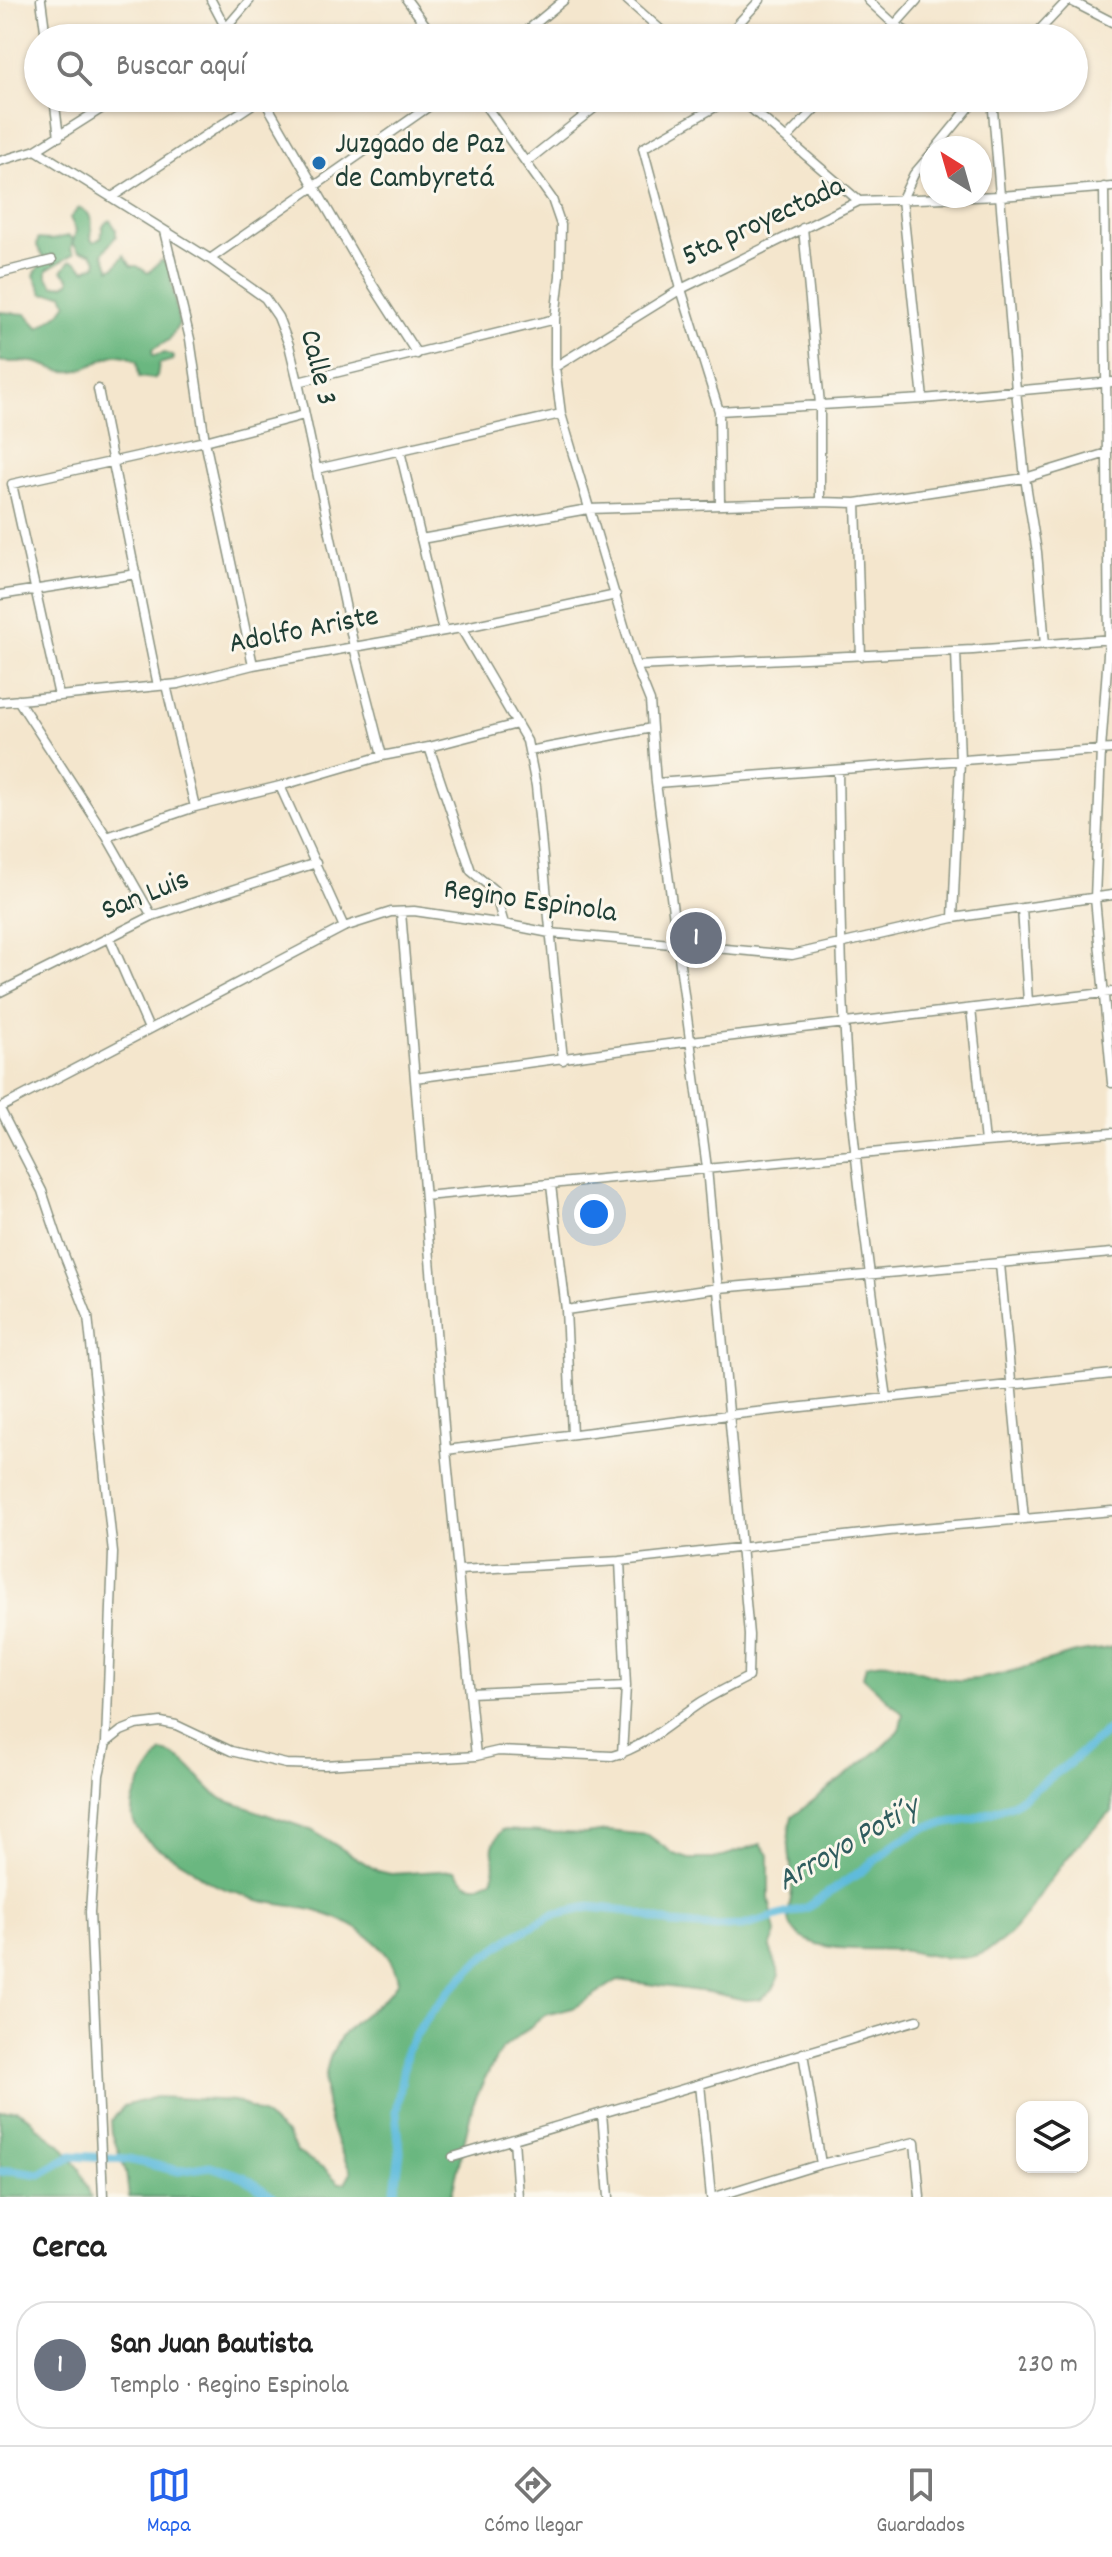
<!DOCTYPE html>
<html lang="es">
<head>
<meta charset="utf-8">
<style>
	:root { --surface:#fff; --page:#f2f2f2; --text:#222; --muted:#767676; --line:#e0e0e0; --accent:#2563eb }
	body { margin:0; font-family:Dekko,sans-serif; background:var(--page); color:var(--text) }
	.controls { position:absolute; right:24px; bottom:24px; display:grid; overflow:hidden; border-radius:16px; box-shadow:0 2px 6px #0004 }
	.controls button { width:72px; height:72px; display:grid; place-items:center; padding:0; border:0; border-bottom:2px solid var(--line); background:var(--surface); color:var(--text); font:40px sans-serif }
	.compass { position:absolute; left:920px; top:136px; width:72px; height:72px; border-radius:50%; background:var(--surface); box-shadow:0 2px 6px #0004; rotate:323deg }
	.you { position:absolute; left:594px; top:1214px; width:28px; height:28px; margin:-20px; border:6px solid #fff; border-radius:50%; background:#1a73e8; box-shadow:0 0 0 12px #1a73e833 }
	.badge { display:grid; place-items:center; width:52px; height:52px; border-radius:50%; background:var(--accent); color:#fff; font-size:26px; font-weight:700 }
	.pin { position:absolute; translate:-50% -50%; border:4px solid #fff; box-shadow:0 2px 8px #0006 }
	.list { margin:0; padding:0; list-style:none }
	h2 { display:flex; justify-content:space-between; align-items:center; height:104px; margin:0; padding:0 32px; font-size:34px }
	h2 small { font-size:26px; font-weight:400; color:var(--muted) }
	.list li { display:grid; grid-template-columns:52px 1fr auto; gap:24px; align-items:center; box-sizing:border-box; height:128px; margin:0 16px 16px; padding:0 16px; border:2px solid var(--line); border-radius:32px }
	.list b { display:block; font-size:30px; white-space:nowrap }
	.list p { margin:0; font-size:26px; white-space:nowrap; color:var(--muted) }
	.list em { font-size:26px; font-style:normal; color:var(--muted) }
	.icon { flex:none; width:44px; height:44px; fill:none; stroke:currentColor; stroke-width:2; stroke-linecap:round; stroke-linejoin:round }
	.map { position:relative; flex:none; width:1112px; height:2197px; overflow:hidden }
	.search { position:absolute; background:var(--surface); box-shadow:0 2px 6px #0004; left:24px; right:24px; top:24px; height:88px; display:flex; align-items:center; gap:20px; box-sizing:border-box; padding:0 28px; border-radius:44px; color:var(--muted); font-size:30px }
	.sheet { height:248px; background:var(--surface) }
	nav { display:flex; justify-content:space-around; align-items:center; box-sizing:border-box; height:112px; border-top:2px solid var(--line); background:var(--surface); font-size:22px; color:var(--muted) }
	nav a { display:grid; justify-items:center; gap:4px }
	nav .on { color:var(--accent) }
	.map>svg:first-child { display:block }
	.forest { fill:#6ab780; stroke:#447a5a; stroke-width:2 }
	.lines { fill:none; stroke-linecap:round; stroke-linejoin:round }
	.canal { stroke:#5ebbdc; stroke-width:9 }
	.minor-casing { stroke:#8a9280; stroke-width:11 }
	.minor { stroke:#fff; stroke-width:8 }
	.poi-dot { fill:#1f6fb2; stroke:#fbf7ec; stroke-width:3 }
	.labels { text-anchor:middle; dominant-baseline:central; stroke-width:6; stroke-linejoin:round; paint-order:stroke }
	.poi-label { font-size:30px; fill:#1f3d34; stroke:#fbf7ec; text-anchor:start }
	.street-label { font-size:30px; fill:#1f3d34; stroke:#fbf7ec }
	.water-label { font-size:32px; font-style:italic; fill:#2f5c5e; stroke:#fbf7ec }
</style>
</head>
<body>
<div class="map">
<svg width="1112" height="2197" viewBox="0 0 1112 2197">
	<rect width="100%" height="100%" fill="#fbf7ec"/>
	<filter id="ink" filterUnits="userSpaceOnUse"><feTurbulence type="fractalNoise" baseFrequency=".0125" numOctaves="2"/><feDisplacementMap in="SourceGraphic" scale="16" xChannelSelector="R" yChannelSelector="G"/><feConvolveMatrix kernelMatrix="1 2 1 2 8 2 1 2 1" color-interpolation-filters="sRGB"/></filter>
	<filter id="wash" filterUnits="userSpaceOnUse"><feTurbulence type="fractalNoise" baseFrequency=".006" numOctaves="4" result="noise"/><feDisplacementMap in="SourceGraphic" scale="32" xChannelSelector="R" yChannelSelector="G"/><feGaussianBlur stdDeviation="1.8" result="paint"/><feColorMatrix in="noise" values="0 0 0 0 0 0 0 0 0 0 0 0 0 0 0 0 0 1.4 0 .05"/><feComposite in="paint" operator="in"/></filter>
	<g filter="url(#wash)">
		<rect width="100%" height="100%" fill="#f4e6cd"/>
		<path class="forest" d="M79 208C95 213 92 227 91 239L94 242 102 237C101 230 103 223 110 220L116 229V236L103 253 110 269 116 266 124 255 131 266H137L148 273 162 260 169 267 179 324 169 340 152 350 153 356 165 353 174 357 173 360 159 364 157 376 154 379 139 377 137 362C110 343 101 368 74 371 54 373 49 364 32 362 21 361 11 363 0 361V312L26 314 39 328 60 313 67 303 63 294H43L34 275 44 258 37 246 38 239 51 240 68 236 73 239 71 249 74 254 47 270V277L54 286 64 285 69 282 70 279 62 271 70 261 76 262 85 270 96 265 97 261 91 253 79 251 73 243 76 230 70 218Z
			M1112 1647V1812C1085 1833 1064 1862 1044 1889 1028 1912 1013 1938 987 1951 958 1966 927 1953 898 1950 874 1948 848 1951 825 1946 814 1944 799 1938 793 1929 784 1917 792 1902 792 1888 793 1863 784 1842 792 1817L880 1749 899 1731 903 1714 863 1677 866 1665C893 1655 927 1678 956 1680 989 1682 1042 1661 1076 1653 1088 1650 1100 1651 1112 1647Z
			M162 1752C190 1757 200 1785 222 1799L311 1830 378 1871 391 1874 455 1870C464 1882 473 1890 486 1882 492 1879 493 1880 494 1873 498 1851 484 1855 502 1830L585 1834 607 1831 648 1835 674 1854 689 1859H714L761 1844 769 1855V1899L776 1933 770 1948 780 1975 773 1989 760 1999 745 2000 714 1993 618 1980 573 2008 545 2015 501 2050 485 2078 473 2104 451 2197H129L126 2172 112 2134 111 2121 124 2106 156 2097 235 2101 261 2113 287 2135 297 2152 325 2169 339 2183H345L351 2172C327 2127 308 2070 349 2028 365 2011 386 2002 398 1981 392 1945 352 1922 319 1912 299 1906 278 1905 258 1900 242 1895 221 1889 206 1880 199 1876 194 1870 187 1865 167 1852 133 1840 132 1812 131 1793 151 1766 162 1752Z
			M16 2110 29 2117 38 2128 61 2145 80 2169 91 2197H0V2112Z"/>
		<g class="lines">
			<path class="canal" d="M0 2172 11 2170 40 2174 71 2156 128 2159 179 2171 210 2166 244 2177 272 2197
				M394 2197 400 2152 396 2112 407 2049 426 2019 448 1992 478 1962 510 1938 553 1915 589 1907 629 1911 673 1924 710 1927 743 1926 806 1908 860 1872 897 1843 925 1827 972 1819 1012 1805 1067 1765 1112 1727"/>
		</g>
	</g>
	<g filter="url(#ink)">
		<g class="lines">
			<g class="minor-casing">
				<path id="minor" d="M41 0 46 38
					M211 0 231 38
					M407 0 435 38
					M627 0 670 38
					M868 0 895 25 917 38
					M1069 0 1112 22
					M211 38 226 28 250 0
					M518 38 564 0
					M725 38 760 0
					M883 38 917 0
					M1032 38 1068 0
					M54 98 59 137
					M263 98 358 262 417 354
					M739 98 859 201
					M992 98 1016 390 1025 478 1037 552 1045 645
					M787 138 825 98
					M936 148 977 98
					M36 150 118 98
					M0 161 36 150 210 259 265 298 278 317 289 345 298 382 354 647 382 756
					M526 162 593 109
					M1104 187 1109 640 1101 750 1095 898 1112 1083
					M112 197 262 98
					M803 228 820 404V502
					M164 231 190 339 205 441 253 665
					M210 259 441 98
					M0 273 52 260
					M555 367 681 289 859 201 1001 196 1112 187
					M298 382 555 319
					M98 389 158 686
					M923 399 902 199 914 174 932 153
					M719 411 923 399 1112 382
					M400 451 443 630
					M317 469 561 414
					M856 503 861 656
					M720 505 719 411 681 289 643 148 731 98
					M421 539 588 509 820 502 856 503 1025 478 1107 453
					M0 595 136 574
					M461 628 527 741 536 786 563 1060
					M636 666 973 650 1112 639
					M166 685 195 807
					M59 696 12 484 205 441 304 415
					M18 700 107 837 152 916
					M0 702 178 684 253 665 461 628 616 595
					M429 747 471 871 494 890 504 924
					M529 751 652 728
					M838 770C840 877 840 984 849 1091 859 1194 872 1296 887 1398
					M656 783 1112 749
					M280 786 344 927
					M107 837 195 807 280 786 382 756 429 747 517 724
					M1022 908 1028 1002
					M401 912 446 1450 476 1756
					M953 918 960 761 956 651
					M109 937 149 1029
					M0 992 152 916 316 863
					M971 1009 985 1142
					M415 1078 691 1041 1112 992
					M0 1108 344 927 391 912 414 911 504 924 550 933 792 955 953 918 1112 895
					M0 1109 42 1191 59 1242 88 1316 113 1553 106 1743
					M551 1185 566 1310 572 1434
					M425 1196 985 1142 1112 1133
					M1000 1264 1024 1519
					M566 1310 719 1288 1112 1253
					M446 1450 728 1415 1112 1374
					M620 1561 626 1686 622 1754
					M459 1570 620 1561 889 1531 1112 1511
					M471 1693 626 1686
					M803 2053 821 2164
					M700 2084 711 2197
					M602 2113 609 2197
					M514 2139 518 2197
					M453 2157 917 2020
					M103 2197 90 1912 99 1775 106 1743 121 1731 136 1725 161 1722 176 1725 231 1751 286 1764 324 1765 476 1756 498 1751 612 1756C648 1746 673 1720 703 1701 718 1692 733 1685 748 1677L749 1635 707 1168 656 783 650 701 636 666 561 414 555 367V319L560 276 561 225 552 199 480 98
					M715 2197 821 2164 915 2142 920 2197"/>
			</g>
			<use href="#minor" class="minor"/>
		</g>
	</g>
	<circle class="poi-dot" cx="319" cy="163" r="8"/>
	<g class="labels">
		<g class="poi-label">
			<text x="335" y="146">Juzgado de Paz<tspan x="335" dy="34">de Cambyretá</tspan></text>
		</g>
		<g class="street-label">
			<text transform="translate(764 223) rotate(-25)">5ta proyectada</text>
			<text transform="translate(316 368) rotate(76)">Calle 3</text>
			<text transform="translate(304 632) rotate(-11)">Adolfo Ariste</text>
			<text transform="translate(146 897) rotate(-22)">San Luis</text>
			<text transform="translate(530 903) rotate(8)">Regino Espinola</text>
		</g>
		<g class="water-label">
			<text transform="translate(849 1846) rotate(-30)">Arroyo Poti´y</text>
		</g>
	</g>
</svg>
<div class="controls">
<button><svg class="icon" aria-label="layers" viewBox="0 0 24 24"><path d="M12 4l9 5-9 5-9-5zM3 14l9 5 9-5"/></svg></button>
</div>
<svg class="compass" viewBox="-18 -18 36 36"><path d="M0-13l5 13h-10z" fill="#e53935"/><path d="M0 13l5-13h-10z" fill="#767676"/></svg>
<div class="you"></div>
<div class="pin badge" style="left:696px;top:938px;background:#6b7280">1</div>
<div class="search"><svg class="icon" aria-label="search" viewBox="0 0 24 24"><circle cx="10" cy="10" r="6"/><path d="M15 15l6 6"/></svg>Buscar aquí</div>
</div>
<section class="sheet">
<h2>Cerca<small></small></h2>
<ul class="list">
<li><span class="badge" style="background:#6b7280">1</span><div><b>San Juan Bautista</b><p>Templo · Regino Espinola</p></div><em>230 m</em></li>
</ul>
</section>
<nav>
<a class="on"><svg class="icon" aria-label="map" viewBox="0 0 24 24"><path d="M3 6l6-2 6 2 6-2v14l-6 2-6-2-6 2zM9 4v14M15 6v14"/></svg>Mapa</a>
<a><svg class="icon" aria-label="directions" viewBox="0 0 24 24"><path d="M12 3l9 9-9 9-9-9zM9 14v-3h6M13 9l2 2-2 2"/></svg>Cómo llegar</a>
<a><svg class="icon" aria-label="saved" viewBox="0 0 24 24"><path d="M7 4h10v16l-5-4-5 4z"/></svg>Guardados</a>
</nav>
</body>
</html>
